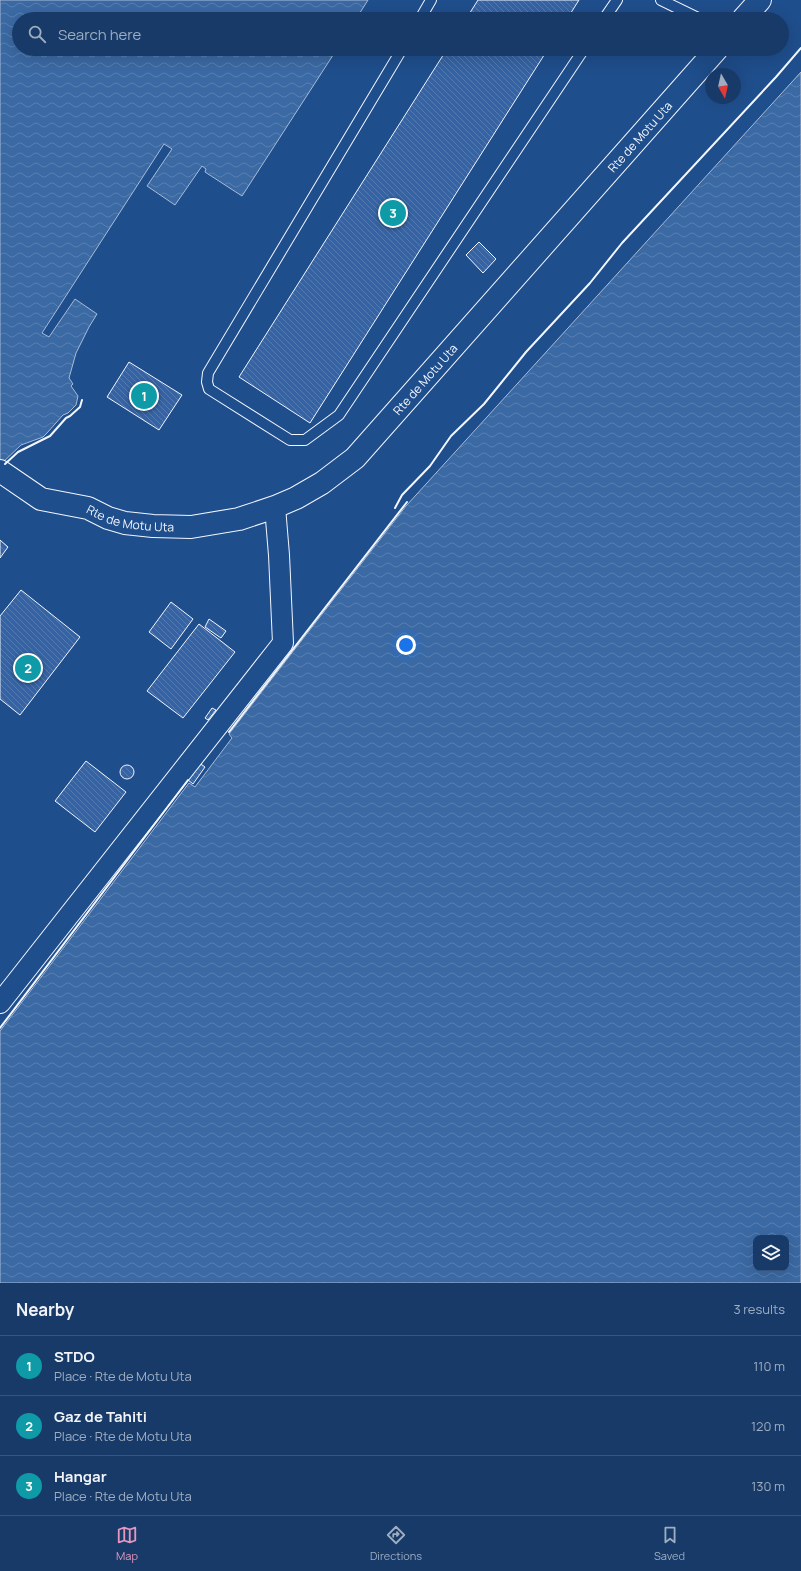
<!DOCTYPE html>
<html lang="en">
<head>
<meta charset="utf-8">
<style>
	:root { --surface:#173a69; --page:#20416f; --text:#f1f3f6; --muted:#9eadc0; --line:#36547d; --accent:#e797bd }
	body { margin:0; font-family:Manrope,sans-serif; background:var(--page); color:var(--text) }
	.controls { position:absolute; right:12px; bottom:12px; display:grid; overflow:hidden; border-radius:8px; box-shadow:0 4px 16px #0002 }
	.controls button { width:36px; height:36px; display:grid; place-items:center; padding:0; border:0; border-bottom:1px solid var(--line); background:var(--surface); color:var(--text); font:20px sans-serif }
	.compass { position:absolute; left:705px; top:68px; width:36px; height:36px; border-radius:50%; background:var(--surface); box-shadow:0 4px 16px #0002; rotate:171deg }
	.you { position:absolute; left:406px; top:645px; width:14px; height:14px; margin:-10px; border:3px solid #fff; border-radius:50%; background:#1a73e8; box-shadow:0 0 0 6px #1a73e833 }
	.badge { display:grid; place-items:center; width:26px; height:26px; border-radius:50%; background:var(--accent); color:#fff; font-size:13px; font-weight:700 }
	.pin { position:absolute; translate:-50% -50%; border:2px solid #fff; box-shadow:0 1px 4px #0006 }
	.list { margin:0; padding:0; list-style:none }
	h2 { display:flex; justify-content:space-between; align-items:center; height:52px; margin:0; padding:0 16px; font-size:17px }
	h2 small { font-size:13px; font-weight:400; color:var(--muted) }
	.list li { display:grid; grid-template-columns:26px 1fr auto; gap:12px; align-items:center; box-sizing:border-box; height:60px; padding:0 16px; border-top:1px solid var(--line) }
	.list b { display:block; font-size:15px; white-space:nowrap }
	.list p { margin:0; font-size:13px; white-space:nowrap; color:var(--muted) }
	.list em { font-size:13px; font-style:normal; color:var(--muted) }
	.icon { flex:none; width:22px; height:22px; fill:none; stroke:currentColor; stroke-width:2; stroke-linecap:round; stroke-linejoin:round }
	.map { position:relative; flex:none; width:801px; height:1283px; overflow:hidden }
	.search { position:absolute; background:var(--surface); box-shadow:0 4px 16px #0002; left:12px; right:12px; top:12px; height:44px; display:flex; align-items:center; gap:10px; box-sizing:border-box; padding:0 14px; border-radius:22px; color:var(--muted); font-size:15px }
	.sheet { height:232px; background:var(--surface) }
	nav { display:flex; justify-content:space-around; align-items:center; box-sizing:border-box; height:56px; border-top:1px solid var(--line); background:var(--surface); font-size:11px; color:var(--muted) }
	nav a { display:grid; justify-items:center; gap:2px }
	nav .on { color:var(--accent) }
	.map>svg:first-child { display:block }
	.water { fill:url(#water-waves); stroke:#a8bbd7; fill-rule:evenodd }
	.building { fill:url(#building-back-hatch); stroke:#f2f6ff }
	.lines { fill:none; stroke-linecap:round; stroke-linejoin:round }
	.lane-casing { stroke:#f2f6ff; stroke-width:12 }
	.street-casing { stroke:#f2f6ff; stroke-width:22 }
	.secondary-casing { stroke:#f2f6ff; stroke-width:24 }
	.lane { stroke:#1f4e8c; stroke-width:10 }
	.street { stroke:#1f4e8c; stroke-width:20 }
	.secondary { stroke:#1f4e8c; stroke-width:22 }
	.wall { stroke:#f2f6ff; stroke-width:2 }
	.labels { text-anchor:middle; dominant-baseline:central; stroke-width:3; stroke-linejoin:round; paint-order:stroke }
	.street-label { font-size:12px; fill:#f2f6ff; stroke:#1f4e8c }
</style>
</head>
<body>
<div class="map">
<svg width="801" height="1283" viewBox="0 0 801 1283">
	<defs>
		<pattern id="water-waves" width="16" height="10" patternUnits="userSpaceOnUse"><rect width="16" height="10" fill="#3b69a3"/><path d="M0 5q4-4 8 0t8 0" fill="none" stroke="#587fb1"/></pattern>
		<pattern id="building-back-hatch" width="6" height="6" patternUnits="userSpaceOnUse"><rect width="6" height="6" fill="#3563a3"/><path d="M-1 5l2 2M0 0l6 6M5-1l2 2" fill="none" stroke="#537ab1"/></pattern>
	</defs>
	<rect width="100%" height="100%" fill="#1f4e8c"/>
	<path class="water" d="M0 0H368L356 19H19V49H337L242 196 205 172 206 169 202 166 175 205 147 186 172 149 164 144 42 333 49 337 75 299 97 314 89 327 76 353 69 378 73 384 71 386 78 396 76 405 68 413 63 415 47 433 43 437 21 445 0 465Z
		M801 72V1283H0V1031L189 783 195 787 232 738 229 734 406 506ZM756 1238H786V1268H756Z"/>
	<path class="building" d="M478 0H579L567 19H466Z
		M447 49H548L310 423 239 377Z
		M479 242 496 259 483 273 466 255Z
		M129 362 182 395 159 430 107 397Z
		M0 540 8 547 0 558Z
		M21 590 80 637 20 715 0 699V616Z
		M171 602 193 619 171 649 149 632Z
		M209 619 226 631 221 638 205 627Z
		M199 624 235 652 183 718 147 691Z
		M212 708 216 710 208 720 205 718Z
		M194 759 205 767 193 784 182 775Z
		M86 761 126 792 95 832 55 801Z
		M120 772a7 7 0 1 1 14 0a7 7 0 1 1-14 0Z"/>
	<g class="lines">
		<g class="lane-casing">
			<path id="lane" d="M661 0 700 19
				M420 19 431 0
				M604 19 617 0
				M402 49 208 373 207 382 209 389 290 440H305L339 415 584 49"/>
		</g>
		<g class="street-casing">
			<path id="street" d="M0 1003 283 643 279 555 275 507"/>
		</g>
		<g class="secondary-casing">
			<g id="secondary">
				<path d="M743 19 760 0"/>
				<path id="s1" d="M0 471 41 499 88 508 108 518 125 523 153 526 191 527 239 519 275 507 296 498 322 483 355 458 717 49"/>
			</g>
		</g>
		<use href="#lane" class="lane"/>
		<use href="#street" class="street"/>
		<use href="#secondary" class="secondary"/>
		<path class="wall" d="M5 464 18 452 50 436 66 418 70 416 80 407 82 400
			M395 508 402 495 430 466 451 436 484 404 526 352 590 283 622 243 776 77 801 48
			M229 732 407 502
			M0 1028 188 780"/>
	</g>
	<g class="labels">
		<g class="street-label">
			<text stroke="none"><textPath href="#s1" startOffset="814">Rte de Motu Uta</textPath></text>
			<text stroke="none"><textPath href="#s1" startOffset="490">Rte de Motu Uta</textPath></text>
			<text stroke="none"><textPath href="#s1" startOffset="142">Rte de Motu Uta</textPath></text>
		</g>
	</g>
</svg>
<div class="controls">
<button><svg class="icon" aria-label="layers" viewBox="0 0 24 24"><path d="M12 4l9 5-9 5-9-5zM3 14l9 5 9-5"/></svg></button>
</div>
<svg class="compass" viewBox="-18 -18 36 36"><path d="M0-13l5 13h-10z" fill="#e53935"/><path d="M0 13l5-13h-10z" fill="#9eadc0"/></svg>
<div class="you"></div>
<div class="pin badge" style="left:144px;top:396px;background:#0f9aa8">1</div>
<div class="pin badge" style="left:28px;top:668px;background:#0f9aa8">2</div>
<div class="pin badge" style="left:393px;top:213px;background:#0f9aa8">3</div>
<div class="search"><svg class="icon" aria-label="search" viewBox="0 0 24 24"><circle cx="10" cy="10" r="6"/><path d="M15 15l6 6"/></svg>Search here</div>
</div>
<section class="sheet">
<h2>Nearby<small>3 results</small></h2>
<ul class="list">
<li><span class="badge" style="background:#0f9aa8">1</span><div><b>STDO</b><p>Place · Rte de Motu Uta</p></div><em>110 m</em></li>
<li><span class="badge" style="background:#0f9aa8">2</span><div><b>Gaz de Tahiti</b><p>Place · Rte de Motu Uta</p></div><em>120 m</em></li>
<li><span class="badge" style="background:#0f9aa8">3</span><div><b>Hangar</b><p>Place · Rte de Motu Uta</p></div><em>130 m</em></li>
</ul>
</section>
<nav>
<a class="on"><svg class="icon" aria-label="map" viewBox="0 0 24 24"><path d="M3 6l6-2 6 2 6-2v14l-6 2-6-2-6 2zM9 4v14M15 6v14"/></svg>Map</a>
<a><svg class="icon" aria-label="directions" viewBox="0 0 24 24"><path d="M12 3l9 9-9 9-9-9zM9 14v-3h6M13 9l2 2-2 2"/></svg>Directions</a>
<a><svg class="icon" aria-label="saved" viewBox="0 0 24 24"><path d="M7 4h10v16l-5-4-5 4z"/></svg>Saved</a>
</nav>
</body>
</html>
